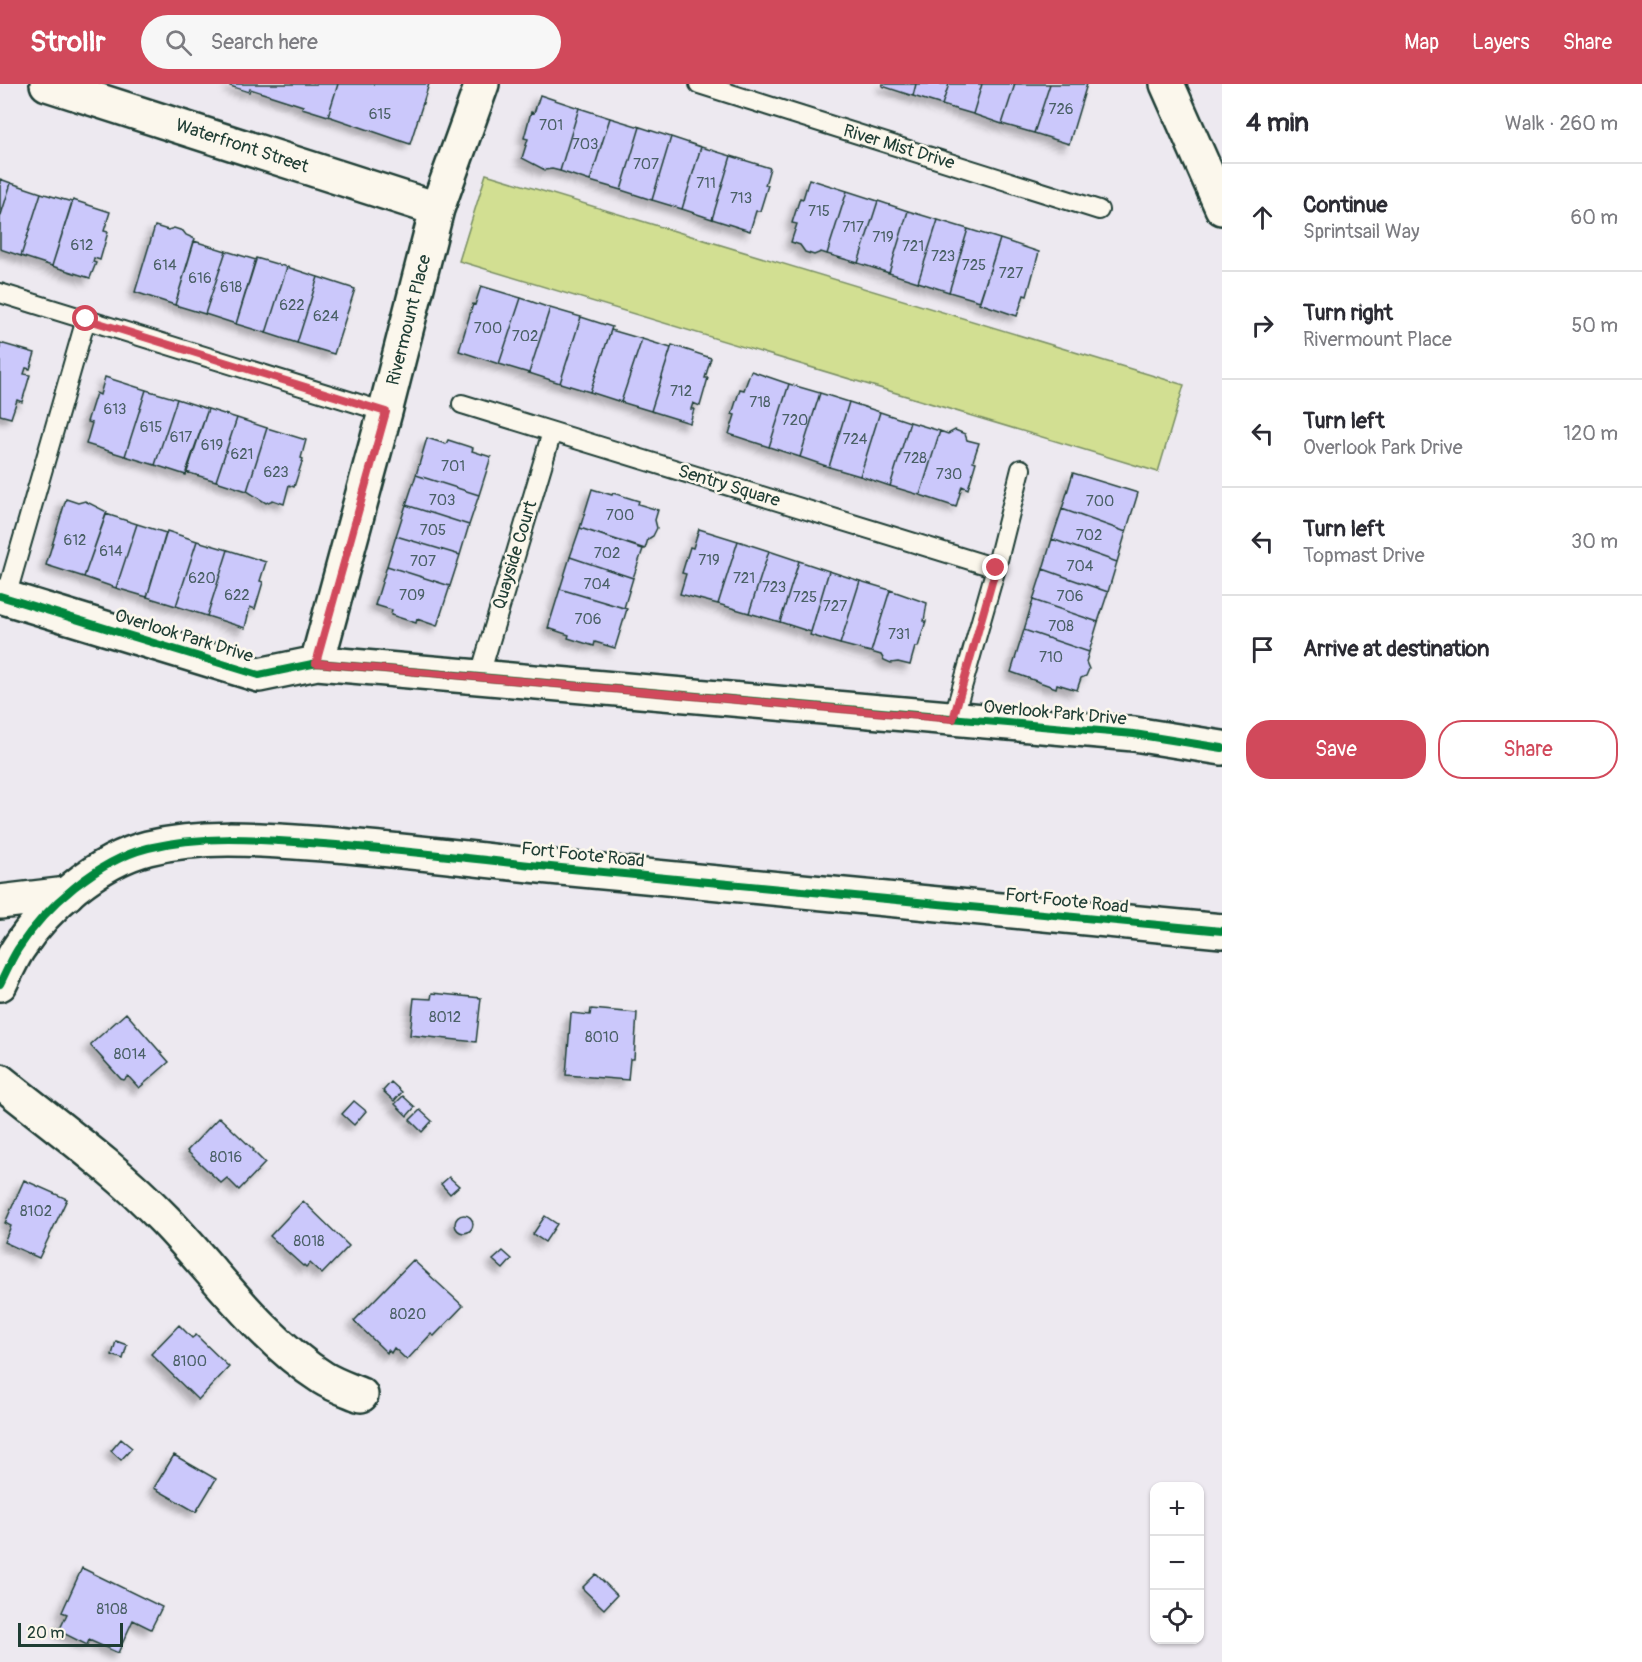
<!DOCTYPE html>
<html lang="en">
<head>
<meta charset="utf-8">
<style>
	:root { --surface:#fff; --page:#f7f7f7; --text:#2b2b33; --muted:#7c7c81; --line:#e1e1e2; --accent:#d1495b }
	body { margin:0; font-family:Pangolin,sans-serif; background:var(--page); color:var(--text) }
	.controls { position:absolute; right:18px; bottom:18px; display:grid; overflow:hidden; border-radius:12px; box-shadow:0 2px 4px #0004 }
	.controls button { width:54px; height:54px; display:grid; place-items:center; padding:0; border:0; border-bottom:2px solid var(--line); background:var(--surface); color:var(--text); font:30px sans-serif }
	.scale { position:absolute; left:18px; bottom:15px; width:105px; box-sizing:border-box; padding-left:6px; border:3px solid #1f3d34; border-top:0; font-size:16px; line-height:21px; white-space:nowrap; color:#1f3d34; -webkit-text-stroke:4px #fbf7ec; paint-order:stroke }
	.stop { position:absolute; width:18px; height:18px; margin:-14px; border:4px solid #d1495b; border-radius:50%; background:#fff }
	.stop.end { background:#d1495b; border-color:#fff; box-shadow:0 2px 6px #0008 }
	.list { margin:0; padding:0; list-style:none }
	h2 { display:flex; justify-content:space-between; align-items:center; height:78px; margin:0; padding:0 24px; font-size:26px }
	h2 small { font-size:20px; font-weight:400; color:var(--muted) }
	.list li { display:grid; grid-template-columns:39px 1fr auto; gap:18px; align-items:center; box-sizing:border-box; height:108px; padding:0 24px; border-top:2px solid var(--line) }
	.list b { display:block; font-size:22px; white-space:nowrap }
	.list p { margin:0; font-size:20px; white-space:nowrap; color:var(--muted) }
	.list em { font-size:20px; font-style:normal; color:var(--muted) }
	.actions { display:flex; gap:12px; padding:18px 24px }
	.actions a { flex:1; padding:14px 0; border:2px solid var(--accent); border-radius:24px; text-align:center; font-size:21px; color:var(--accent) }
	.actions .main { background:var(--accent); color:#fff }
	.icon { flex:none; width:33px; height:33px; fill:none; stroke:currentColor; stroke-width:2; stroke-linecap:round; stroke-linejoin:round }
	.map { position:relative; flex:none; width:1222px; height:1578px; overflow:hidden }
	header { display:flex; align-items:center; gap:36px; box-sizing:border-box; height:84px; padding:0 30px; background:var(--accent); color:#fff }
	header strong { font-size:28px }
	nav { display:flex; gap:33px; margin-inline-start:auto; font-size:21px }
	.search { width:420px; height:54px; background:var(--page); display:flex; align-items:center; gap:15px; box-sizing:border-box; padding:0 21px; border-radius:33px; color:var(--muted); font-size:22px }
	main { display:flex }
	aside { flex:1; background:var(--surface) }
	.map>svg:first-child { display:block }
	.green { fill:#d2df92; stroke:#788e63; stroke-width:1.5 }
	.building { fill:#cbc8fb; stroke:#1f3d34; stroke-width:1.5; filter:url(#shadow) }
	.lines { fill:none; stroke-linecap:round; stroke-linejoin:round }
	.service-casing { stroke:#1f3d34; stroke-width:22 }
	.minor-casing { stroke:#1f3d34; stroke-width:38 }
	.tertiary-casing { stroke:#1f3d34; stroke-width:38 }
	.service { stroke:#fbf7ec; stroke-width:18 }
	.minor { stroke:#fbf7ec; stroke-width:33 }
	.tertiary { stroke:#fbf7ec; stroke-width:33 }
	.cycleway-casing { stroke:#fbf7ec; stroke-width:11 }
	.cycleway { stroke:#00873e; stroke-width:8 }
	.route { stroke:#d1495b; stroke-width:8 }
	.labels { text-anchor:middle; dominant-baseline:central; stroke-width:5; stroke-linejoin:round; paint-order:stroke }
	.number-label { font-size:15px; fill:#4a6066 }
	.street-label { font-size:18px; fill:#1f3d34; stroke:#fbf7ec }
</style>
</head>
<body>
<header>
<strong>Strollr</strong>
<div class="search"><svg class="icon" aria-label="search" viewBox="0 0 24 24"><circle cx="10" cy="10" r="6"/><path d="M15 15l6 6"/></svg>Search here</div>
<nav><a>Map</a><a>Layers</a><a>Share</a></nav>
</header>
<main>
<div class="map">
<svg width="1222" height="1578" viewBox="0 0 1222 1578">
	<defs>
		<filter id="shadow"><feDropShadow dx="-5.5" dy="5.5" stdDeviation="3" flood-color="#0004"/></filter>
	</defs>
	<rect width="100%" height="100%" fill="#ede9f0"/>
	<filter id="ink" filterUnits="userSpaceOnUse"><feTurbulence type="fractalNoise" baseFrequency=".0167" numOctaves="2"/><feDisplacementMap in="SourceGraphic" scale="12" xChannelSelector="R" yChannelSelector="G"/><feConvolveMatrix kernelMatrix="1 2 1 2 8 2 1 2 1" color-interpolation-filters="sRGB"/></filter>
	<g filter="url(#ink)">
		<path class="green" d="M486 90 1184 301 1158 388 459 177Z"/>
		<path class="building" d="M230 0H338L328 32 302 24 303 22 250 5 249 8 230 2Z
			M338 0H429L410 60 328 32Z
			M882 0H916L913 12 882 2Z
			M916 0H949L942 21 913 12Z
			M949 0H982L973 30 942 21Z
			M982 0H1015L1002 40 973 30Z
			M1015 0H1050L1034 49 1002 40Z
			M1050 0H1087L1069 60 1034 49Z
			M540 11 579 24 560 87 552 85 545 86 522 74 528 55 524 54 531 28 534 29Z
			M579 24 610 34 590 97 560 87Z
			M610 34 640 43 621 106 590 97Z
			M640 43 671 53 652 116 621 106Z
			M671 53 701 63 682 125 652 116Z
			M701 63 731 72 712 135 682 125Z
			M731 72 770 84 765 101H768L760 127H756L750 147 712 135Z
			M0 95 11 99 0 134Z
			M809 95 847 107 827 170 821 168 814 171 805 168 800 161 791 158 797 140 792 139 800 114 803 115Z
			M11 99 41 109 21 172 0 165V134Z
			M847 107 878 117 858 179 827 170Z
			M41 109 72 118 52 182 21 172Z
			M73 116 110 128 104 147 108 148 100 176 94 174 93 178 96 179 90 194 52 182Z
			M878 117 908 127 889 189 858 179Z
			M908 127 938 136 918 198 889 189Z
			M938 136 968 145 949 208 918 198Z
			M155 142 168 146 174 144 183 147 186 151 195 155 175 221 135 208Z
			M968 145 1000 155 980 217 949 208Z
			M1000 155 1039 168 1027 212 1024 211 1017 232 979 219Z
			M194 157 226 167 205 230 175 221Z
			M226 167 256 176 236 240 205 230Z
			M256 174 287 183 266 249 236 240Z
			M287 183 318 193 297 259 266 249Z
			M318 193 355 205 334 270 297 259Z
			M481 202 521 214 499 280 459 267 473 220 475 221Z
			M521 214 550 224 529 289 499 280Z
			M550 224 581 233 560 299 529 289Z
			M581 233 612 243 590 308 560 299Z
			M611 246 642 255 621 318 590 308Z
			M642 255 671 264 651 327 621 318Z
			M0 259 35 269 30 285 26 284 24 290 30 291 22 318 17 316 11 334 0 331Z
			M672 261 711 274 705 294H708L700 322 693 319 691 325H694L690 339 651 327Z
			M751 287 789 300 769 363 729 350 735 331 732 330 740 305 744 306Z
			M105 293 146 306 125 372 86 360 92 339 87 338 96 309 100 311Z
			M789 300 820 309 800 373 769 363Z
			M146 306 177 315 155 381 125 372Z
			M820 309 849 318 829 383 800 373Z
			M177 315 208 325 186 391 155 381Z
			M849 318 880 328 860 392 829 383Z
			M208 325 237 334 216 397 186 388Z
			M880 328 910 338 890 402 860 392Z
			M237 334 267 344 247 407 216 397Z
			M910 338 940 347 920 411 890 402Z
			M267 344 306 356 301 374 303 375 294 403 289 401 284 420 273 416 266 419 247 407Z
			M955 346 965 350 967 356 979 359 973 377 976 378 968 405 962 402 956 423 920 411 940 347 948 350Z
			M427 354 446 360 448 356 473 364 472 367 491 373 479 411 416 391Z
			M1073 389 1138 409 1126 448 1062 425Z
			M416 391 479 411 469 441 406 421Z
			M592 405 612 411 613 409 639 417 638 420 658 426 655 436 657 444 653 452 648 455 645 465 580 444Z
			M66 415 78 419 85 417 107 428 84 493 46 481Z
			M406 421 469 441 460 471 396 452Z
			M1062 425 1126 448 1117 478 1052 455Z
			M106 430 137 440 116 504 84 493Z
			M137 440 166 449 147 513 116 504Z
			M580 444 643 465 633 494 570 473Z
			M699 445 738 457 718 520 680 510 686 490 682 489 690 463 693 464Z
			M167 447 197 457 176 522 147 513Z
			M396 452 460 471 450 502 387 482Z
			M1052 455 1117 478 1108 508 1043 485Z
			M197 457 228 466 207 532 176 522Z
			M738 457 769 467 749 529 718 520Z
			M228 466 266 478 260 497 263 498 255 525 250 523 245 544 207 532Z
			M769 467 799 477 780 538 749 529Z
			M570 473 633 494 624 524 560 505Z
			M799 477 829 487 811 548 780 538Z
			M387 482 450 502 437 542 417 535 416 539 391 531 392 526 375 521Z
			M1043 485 1108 508 1098 538 1033 516Z
			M829 487 860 497 840 560 810 551Z
			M860 497 890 506 871 568 840 560Z
			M560 505 627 525 615 564 595 558 594 562 568 554 569 551 548 544Z
			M890 506 927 519 924 537H926L918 563H915L910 581 898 578 891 579 884 576 881 571 871 568Z
			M1033 516 1098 538 1089 568 1024 546Z
			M1024 546 1089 568 1086 578 1089 585 1086 592 1081 594 1077 606 1057 600 1056 604 1011 588Z
			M432 909 481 914 476 958 410 951 414 914 431 915Z
			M591 925 637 929 634 975H630L628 996 566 991 571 929 590 931Z
			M126 929 169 978 139 1004 128 992 124 996 121 995 91 962V960Z
			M391 998 402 1008 394 1017 383 1007Z
			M403 1012 415 1023 407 1032 395 1020Z
			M354 1017 366 1027 354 1041 342 1030Z
			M420 1026 432 1037 422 1048 410 1036Z
			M219 1033 254 1066 253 1067 265 1079 239 1106 227 1094 221 1099 187 1067Z
			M449 1093 459 1102 450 1110 441 1100Z
			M24 1096 67 1115 39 1174 4 1158 11 1142 5 1139Z
			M303 1117 349 1162 322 1190 310 1179 306 1183 304 1181 303 1182 270 1152Z
			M455 1140a9 9 0 1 1 18 0a9 9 0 1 1-18 0Z
			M545 1132 557 1140 545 1158 533 1150Z
			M503 1167 512 1175 503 1185 493 1176Z
			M413 1176 463 1222 434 1252 431 1250 407 1276 394 1264 391 1269 388 1266 387 1269 354 1237Z
			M179 1241 192 1254 196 1251 229 1283 198 1316 151 1270Z
			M116 1257 127 1261 123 1275 112 1271Z
			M121 1355 132 1364 121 1376 111 1367Z
			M174 1371 216 1395 196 1428 154 1404Z
			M82 1484 162 1523 151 1545 133 1536 118 1569 89 1556 87 1561 59 1547 67 1530 62 1528Z
			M596 1490 617 1511 604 1525 582 1504Z"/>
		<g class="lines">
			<g class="service-casing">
				<path id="service" d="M699 0 1099 126
					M0 209 385 328
					M462 320 996 484
					M6 513 86 235
					M479 594 552 348
					M953 635 996 484 1021 385"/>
			</g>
			<g class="minor-casing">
				<path id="minor" d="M47 0 437 125
					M1167 0 1222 124
					M0 512 259 591 317 579 1134 650 1222 664
					M317 579 385 328 437 125 482 0
					M0 818 67 810
					M0 997C56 1042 115 1084 165 1136 216 1189 260 1254 323 1294 334 1301 349 1306 361 1311"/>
			</g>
			<g class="tertiary-casing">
				<path id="tertiary" d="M0 900C6 888 11 876 18 865 46 822 97 777 148 764 201 751 255 755 309 759 386 764 463 774 540 782 767 804 995 825 1222 847"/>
			</g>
			<use href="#service" class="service"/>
			<use href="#minor" class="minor"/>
			<use href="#tertiary" class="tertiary"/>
			<g class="cycleway-casing">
				<path id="cycleway" d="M0 512 259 591 317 579 1134 650 1222 664
					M0 900C6 888 11 876 18 865 46 822 97 777 148 764 201 751 255 755 309 759 386 764 463 774 540 782 767 804 995 825 1222 847"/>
			</g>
			<use href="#cycleway" class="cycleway"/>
		</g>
	</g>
	<g class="lines" filter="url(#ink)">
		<path class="route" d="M86 235 386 328 316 579 953 635 996 484"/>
	</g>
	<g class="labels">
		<g class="number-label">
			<text x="1061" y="25">726</text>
			<text x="380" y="30">615</text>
			<text x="551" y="41">701</text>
			<text x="585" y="60">703</text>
			<text x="646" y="80">707</text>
			<text x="706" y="99">711</text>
			<text x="741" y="114">713</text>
			<text x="819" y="127">715</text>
			<text x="853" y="143">717</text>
			<text x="883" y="153">719</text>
			<text x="82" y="161">612</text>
			<text x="913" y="162">721</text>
			<text x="943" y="172">723</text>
			<text x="165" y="181">614</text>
			<text x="974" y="181">725</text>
			<text x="1011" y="189">727</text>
			<text x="200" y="194">616</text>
			<text x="231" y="203">618</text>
			<text x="292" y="221">622</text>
			<text x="326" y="232">624</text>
			<text x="488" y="244">700</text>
			<text x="525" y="252">702</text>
			<text x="681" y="307">712</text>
			<text x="760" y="318">718</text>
			<text x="115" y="325">613</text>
			<text x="795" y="336">720</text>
			<text x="151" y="343">615</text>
			<text x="181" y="353">617</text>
			<text x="855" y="355">724</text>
			<text x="212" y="361">619</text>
			<text x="242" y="370">621</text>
			<text x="915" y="374">728</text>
			<text x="453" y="382">701</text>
			<text x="276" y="388">623</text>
			<text x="949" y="390">730</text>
			<text x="442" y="416">703</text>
			<text x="1100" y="417">700</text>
			<text x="620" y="431">700</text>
			<text x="433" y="446">705</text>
			<text x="1089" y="451">702</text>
			<text x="75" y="456">612</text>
			<text x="111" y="467">614</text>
			<text x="607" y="469">702</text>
			<text x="709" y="476">719</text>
			<text x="423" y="477">707</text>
			<text x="1080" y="482">704</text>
			<text x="202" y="494">620</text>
			<text x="744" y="494">721</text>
			<text x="597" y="500">704</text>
			<text x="774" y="503">723</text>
			<text x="237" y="511">622</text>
			<text x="412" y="511">709</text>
			<text x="1070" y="512">706</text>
			<text x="805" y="513">725</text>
			<text x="835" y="522">727</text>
			<text x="588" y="535">706</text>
			<text x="1061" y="542">708</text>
			<text x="899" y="550">731</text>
			<text x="1051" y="573">710</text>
			<text x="445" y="933">8012</text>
			<text x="602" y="953">8010</text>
			<text x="130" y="970">8014</text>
			<text x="226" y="1073">8016</text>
			<text x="36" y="1127">8102</text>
			<text x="309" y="1157">8018</text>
			<text x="408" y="1230">8020</text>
			<text x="190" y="1277">8100</text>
			<text x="112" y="1525">8108</text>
		</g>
		<g class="street-label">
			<text transform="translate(242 62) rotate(18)">Waterfront Street</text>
			<text transform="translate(899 63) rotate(17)">River Mist Drive</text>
			<text transform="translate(409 236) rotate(-76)">Rivermount Place</text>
			<text transform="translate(729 402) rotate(17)">Sentry Square</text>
			<text transform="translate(515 471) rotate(-73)">Quayside Court</text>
			<text transform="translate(184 552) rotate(17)">Overlook Park Drive</text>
			<text transform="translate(1055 629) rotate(5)">Overlook Park Drive</text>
			<text transform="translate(583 771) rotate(6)">Fort Foote Road</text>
			<text transform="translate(1067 817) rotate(6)">Fort Foote Road</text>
		</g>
	</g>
</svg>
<div class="controls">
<button>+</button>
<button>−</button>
<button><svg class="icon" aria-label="locate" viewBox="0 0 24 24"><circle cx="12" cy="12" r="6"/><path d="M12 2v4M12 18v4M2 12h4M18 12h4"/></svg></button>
</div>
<div class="scale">20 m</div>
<div class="stop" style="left:86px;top:235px"></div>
<div class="stop end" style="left:996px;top:484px"></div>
</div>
<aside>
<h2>4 min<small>Walk · 260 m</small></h2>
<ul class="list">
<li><svg class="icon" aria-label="ahead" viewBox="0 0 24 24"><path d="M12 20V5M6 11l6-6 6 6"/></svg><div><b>Continue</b><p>Sprintsail Way</p></div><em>60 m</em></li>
<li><svg class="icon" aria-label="right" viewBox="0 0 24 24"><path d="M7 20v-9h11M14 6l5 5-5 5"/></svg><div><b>Turn right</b><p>Rivermount Place</p></div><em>50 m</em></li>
<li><svg class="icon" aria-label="left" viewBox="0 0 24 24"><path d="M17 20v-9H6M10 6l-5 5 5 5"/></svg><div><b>Turn left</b><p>Overlook Park Drive</p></div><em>120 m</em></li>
<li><svg class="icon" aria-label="left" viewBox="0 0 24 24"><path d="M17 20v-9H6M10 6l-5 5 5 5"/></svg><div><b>Turn left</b><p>Topmast Drive</p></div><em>30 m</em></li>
<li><svg class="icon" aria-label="arrive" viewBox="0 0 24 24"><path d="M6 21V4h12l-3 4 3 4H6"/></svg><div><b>Arrive at destination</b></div></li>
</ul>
<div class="actions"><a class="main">Save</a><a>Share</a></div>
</aside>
</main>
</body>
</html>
